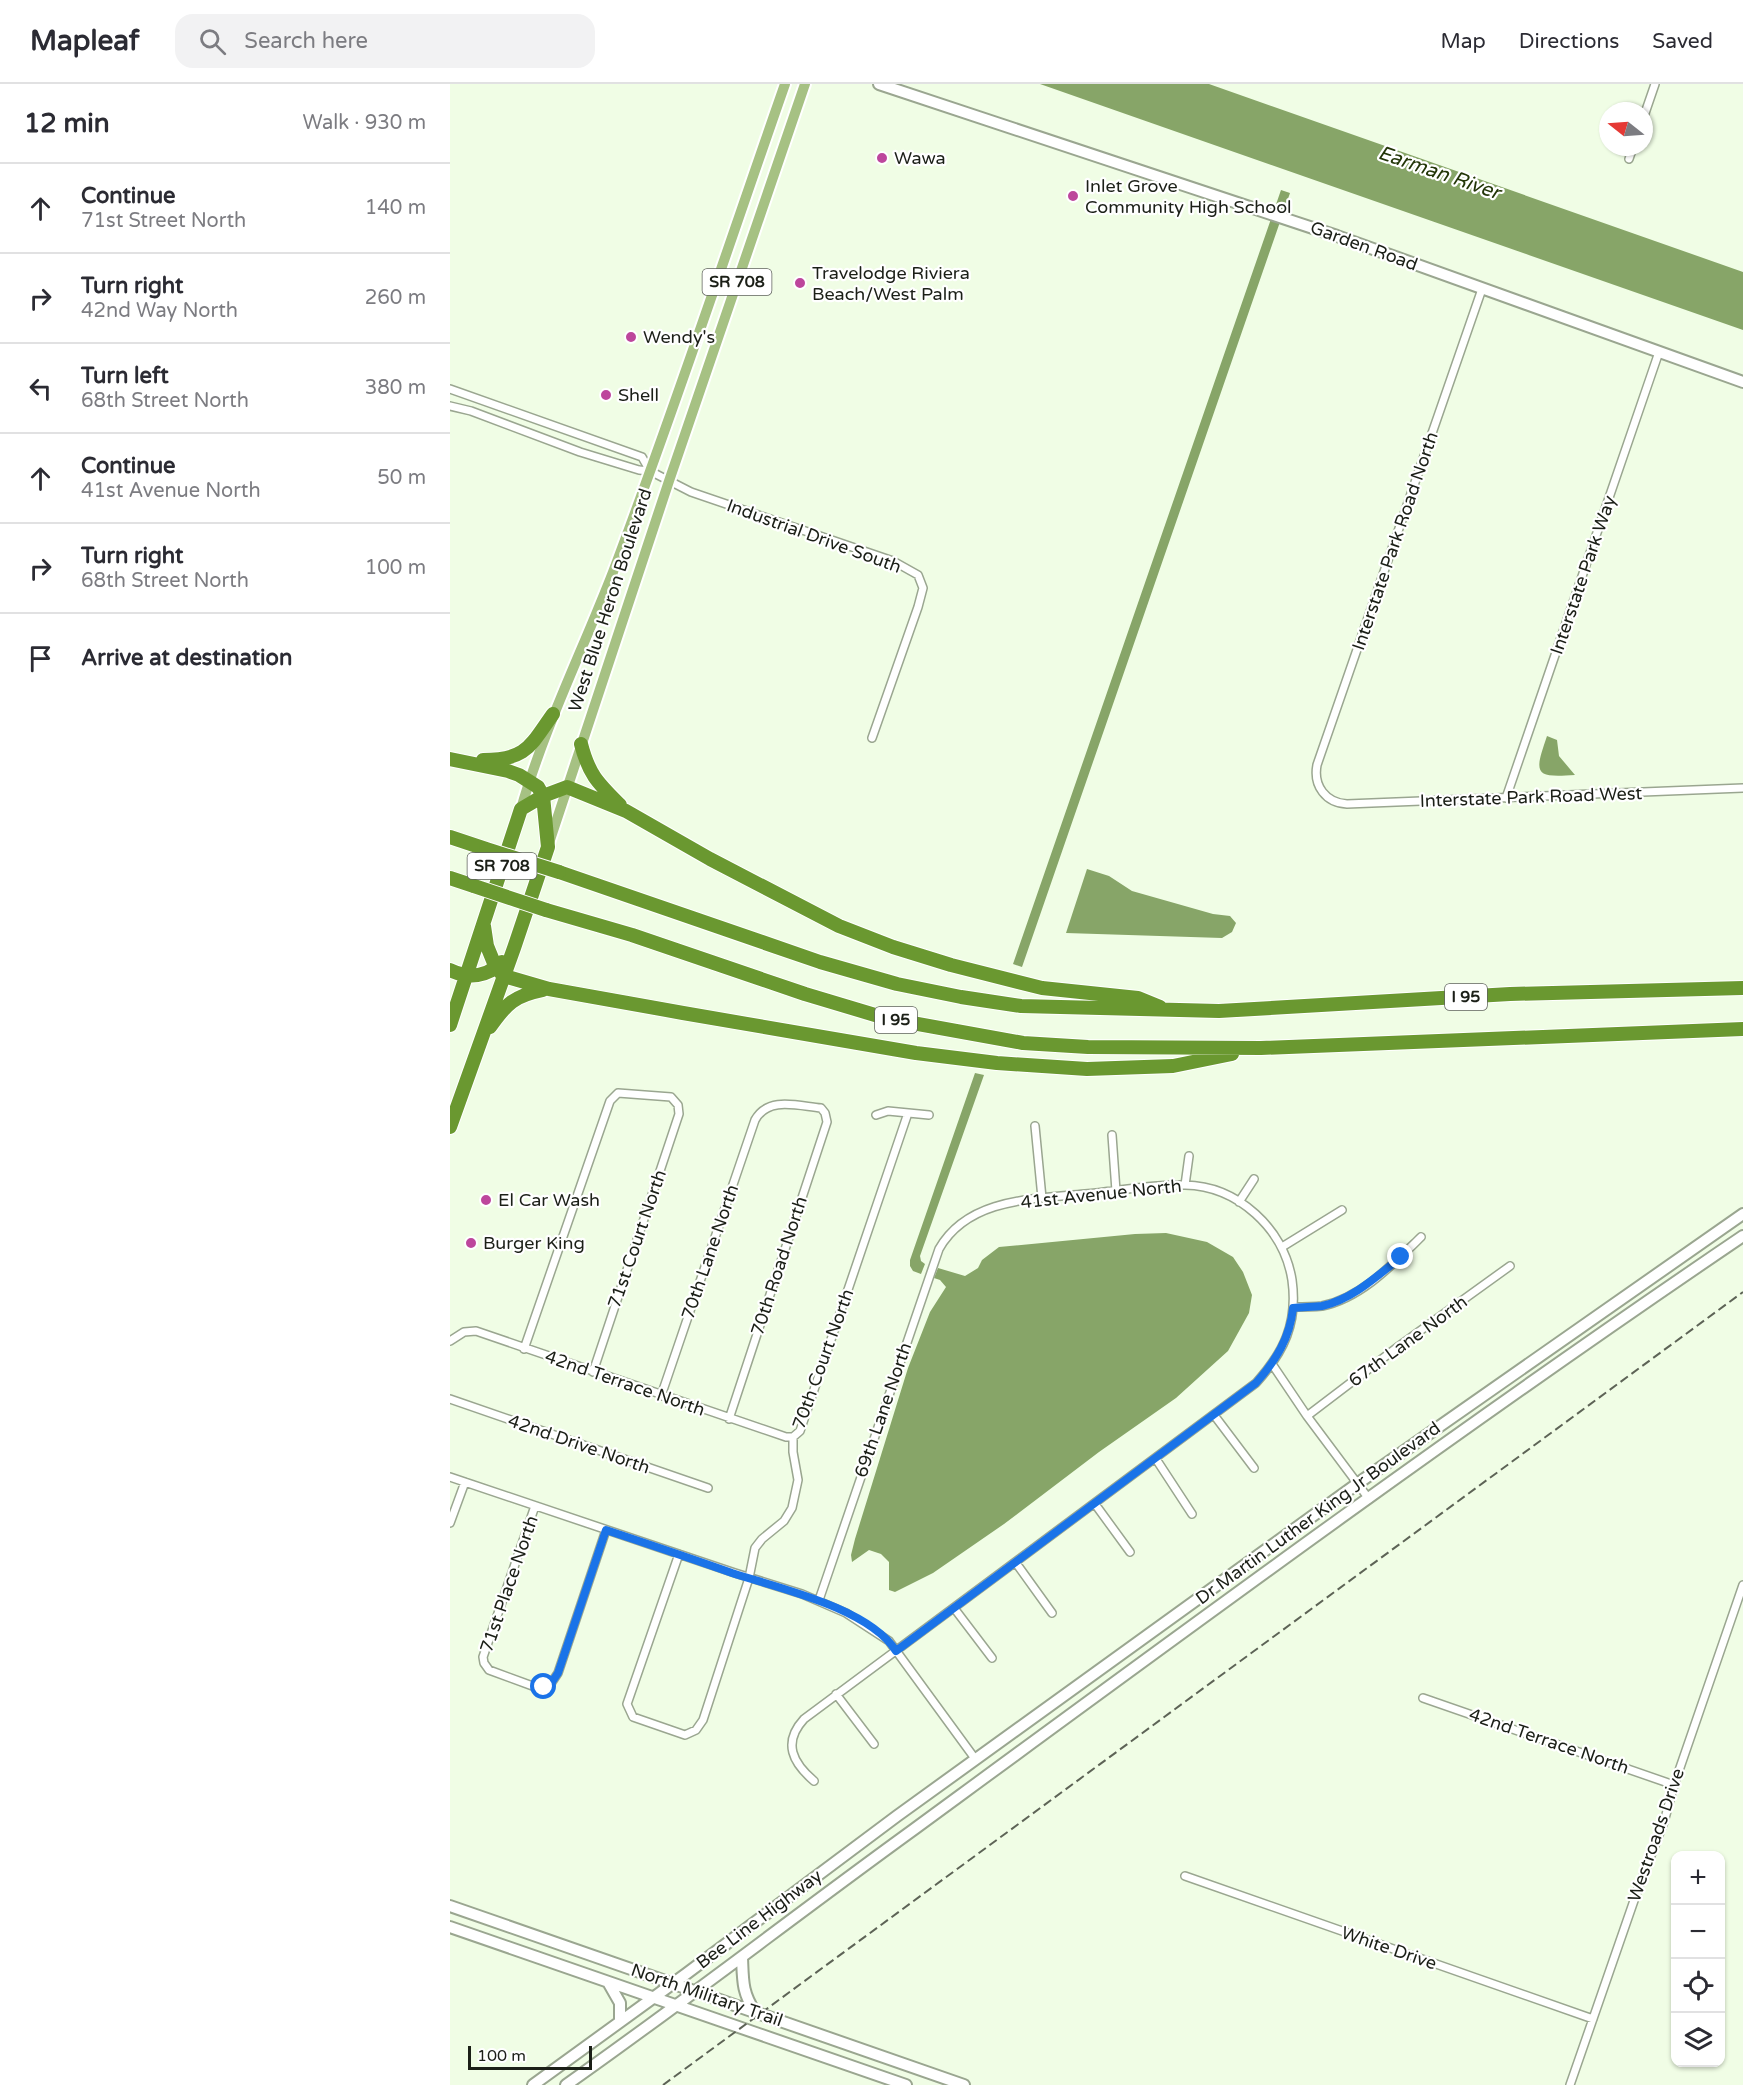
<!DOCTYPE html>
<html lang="en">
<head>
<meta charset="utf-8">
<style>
	:root { --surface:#fff; --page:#f2f2f3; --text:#2b2b33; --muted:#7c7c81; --line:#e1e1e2 }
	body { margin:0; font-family:"Varela Round",sans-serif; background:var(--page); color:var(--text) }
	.controls { position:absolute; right:18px; bottom:18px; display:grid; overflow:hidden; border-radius:12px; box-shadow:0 2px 4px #0004 }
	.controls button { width:54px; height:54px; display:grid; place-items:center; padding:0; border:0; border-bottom:2px solid var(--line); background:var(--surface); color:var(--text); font:30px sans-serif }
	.compass { position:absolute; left:1149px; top:18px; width:54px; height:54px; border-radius:50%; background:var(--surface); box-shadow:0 2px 4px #0004; rotate:287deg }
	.scale { position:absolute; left:18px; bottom:15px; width:124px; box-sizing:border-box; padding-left:6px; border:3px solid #1b1f17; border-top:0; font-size:16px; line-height:21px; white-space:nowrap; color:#1b1f17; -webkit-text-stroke:4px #fff; paint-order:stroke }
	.stop { position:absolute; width:18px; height:18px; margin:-14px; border:4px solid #1a73e8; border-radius:50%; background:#fff }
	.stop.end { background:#1a73e8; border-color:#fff; box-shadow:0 2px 6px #0008 }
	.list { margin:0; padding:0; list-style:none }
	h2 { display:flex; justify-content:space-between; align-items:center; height:78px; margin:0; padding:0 24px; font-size:26px }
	h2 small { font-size:20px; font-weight:400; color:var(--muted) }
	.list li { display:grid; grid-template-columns:39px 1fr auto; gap:18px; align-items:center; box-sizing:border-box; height:90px; padding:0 24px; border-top:2px solid var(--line) }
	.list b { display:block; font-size:22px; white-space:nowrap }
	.list p { margin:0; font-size:20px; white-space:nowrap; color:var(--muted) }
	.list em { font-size:20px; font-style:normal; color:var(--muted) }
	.icon { flex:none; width:33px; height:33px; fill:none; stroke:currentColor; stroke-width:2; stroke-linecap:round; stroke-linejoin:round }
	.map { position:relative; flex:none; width:1293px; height:2001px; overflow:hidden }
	header { display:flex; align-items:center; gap:36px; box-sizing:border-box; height:84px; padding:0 30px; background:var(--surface); border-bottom:2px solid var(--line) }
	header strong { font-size:28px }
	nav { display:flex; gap:33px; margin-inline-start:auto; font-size:21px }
	.search { width:420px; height:54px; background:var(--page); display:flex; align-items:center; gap:15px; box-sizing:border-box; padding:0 21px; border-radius:18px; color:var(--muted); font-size:22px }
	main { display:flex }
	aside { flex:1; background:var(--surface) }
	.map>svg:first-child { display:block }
	.water { fill:#87a568 }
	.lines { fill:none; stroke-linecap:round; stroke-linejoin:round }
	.street-casing { stroke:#9aa690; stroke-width:10 }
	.secondary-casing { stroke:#9aa690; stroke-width:14 }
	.primary-casing { stroke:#fff; stroke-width:14 }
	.highway-casing { stroke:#fff; stroke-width:16 }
	.street { stroke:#fff; stroke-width:7 }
	.secondary { stroke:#fff; stroke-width:10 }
	.primary { stroke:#a6c183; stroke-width:10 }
	.highway { stroke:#6a9830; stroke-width:14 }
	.rail { stroke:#5d6356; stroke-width:2; stroke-dasharray:9 4.5; stroke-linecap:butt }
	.highway-bridge-casing { stroke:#fff; stroke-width:16; stroke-linecap:butt }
	.highway-bridge { stroke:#6a9830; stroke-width:14 }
	.route { stroke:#1a73e8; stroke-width:8 }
	.poi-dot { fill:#bd469c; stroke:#fff; stroke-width:2 }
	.labels { text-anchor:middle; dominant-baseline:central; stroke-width:4.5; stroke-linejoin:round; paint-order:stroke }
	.shield { fill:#fff; stroke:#5f625d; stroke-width:1.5 }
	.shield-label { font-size:16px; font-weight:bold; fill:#1b1f17 }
	.poi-label { font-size:18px; fill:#1b1f17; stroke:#fff; text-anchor:start }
	.street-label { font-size:18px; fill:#1b1f17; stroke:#fff }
	.water-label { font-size:20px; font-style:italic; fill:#233608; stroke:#fff }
</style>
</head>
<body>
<header>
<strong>Mapleaf</strong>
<div class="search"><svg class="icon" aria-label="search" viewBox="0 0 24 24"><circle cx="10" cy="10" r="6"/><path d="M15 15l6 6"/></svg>Search here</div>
<nav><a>Map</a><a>Directions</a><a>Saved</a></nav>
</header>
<main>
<aside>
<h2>12 min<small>Walk · 930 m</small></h2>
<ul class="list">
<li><svg class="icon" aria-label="ahead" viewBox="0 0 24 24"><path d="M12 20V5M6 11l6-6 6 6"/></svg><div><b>Continue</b><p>71st Street North</p></div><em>140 m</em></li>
<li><svg class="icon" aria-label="right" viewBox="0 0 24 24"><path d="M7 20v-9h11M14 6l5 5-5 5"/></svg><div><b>Turn right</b><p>42nd Way North</p></div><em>260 m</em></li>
<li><svg class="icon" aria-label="left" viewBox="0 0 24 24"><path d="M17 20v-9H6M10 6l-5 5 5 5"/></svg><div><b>Turn left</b><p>68th Street North</p></div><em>380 m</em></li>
<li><svg class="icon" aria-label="ahead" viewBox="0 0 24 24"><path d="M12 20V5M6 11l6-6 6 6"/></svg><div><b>Continue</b><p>41st Avenue North</p></div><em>50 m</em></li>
<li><svg class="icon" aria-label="right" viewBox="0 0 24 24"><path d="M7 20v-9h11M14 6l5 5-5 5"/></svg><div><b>Turn right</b><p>68th Street North</p></div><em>100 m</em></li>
<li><svg class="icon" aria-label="arrive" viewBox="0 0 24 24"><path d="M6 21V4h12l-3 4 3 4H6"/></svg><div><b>Arrive at destination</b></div></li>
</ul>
</aside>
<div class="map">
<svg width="1293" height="2001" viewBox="0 0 1293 2001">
	<rect width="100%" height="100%" fill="#f0fde5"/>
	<path class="water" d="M590 0H759L1293 188V246Z
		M831 106 840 109 572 883 563 880Z
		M1097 652 1107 656 1109 672 1125 691C1084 694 1084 690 1097 652Z
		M637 785 659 792 682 807 763 830 780 832 786 839 782 848 772 854 616 849Z
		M525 989 534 991 470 1172 471 1177 475 1180 471 1190 463 1187 460 1182V1176Z
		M716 1149 757 1158 783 1173 793 1188 802 1211 799 1229 778 1267 726 1314 649 1368 554 1440 483 1489 445 1508 439 1506V1478L431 1470 419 1466 402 1478 401 1471 405 1455 458 1284 480 1228 496 1203 490 1196 484 1194 488 1184 515 1192 528 1184 532 1176 549 1163 685 1150Z"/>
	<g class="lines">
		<g class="street-casing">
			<path id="street" d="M1194 32 1205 0
				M1179 75 1183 63
				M1032 205 867 681C863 702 876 719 897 720L1293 704
				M0 305 192 373 200 387
				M0 322 21 327 130 368 189 386 200 387 241 408 443 477 468 491 473 504 468 523 422 654
				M1056 714 1209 268
				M426 1031 438 1027 479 1031
				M585 1042 592 1114
				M662 1051 666 1107
				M735 1101 739 1072
				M789 1118 804 1095
				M832 1163 892 1126
				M843 1223C853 1223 862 1223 872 1222 911 1214 943 1180 971 1153
				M0 1257 14 1248 26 1247 336 1353H343
				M74 1265 160 1017 168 1009 221 1013 228 1021 229 1030 143 1288
				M822 1280 857 1332 919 1415
				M211 1312 305 1036C318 1012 348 1022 371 1024L375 1029 377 1038 279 1335
				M0 1315 258 1404
				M764 1331 804 1384
				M857 1332 949 1262 1060 1182
				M706 1375 742 1430
				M0 1393 285 1489 352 1510 396 1529 439 1557 526 1676
				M645 1420 680 1468
				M85 1422 33 1573 34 1579 39 1586 88 1604 100 1601 108 1589 156 1446
				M0 1439 15 1398
				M229 1470 177 1620 183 1633 235 1651 246 1646 253 1636 299 1494 305 1464 312 1455 334 1437 342 1424 348 1396 343 1368V1353L350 1347 458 1029
				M566 1479 602 1529
				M504 1524 542 1574
				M386 1610 424 1660
				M973 1614 1224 1701
				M364 1697C343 1679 332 1659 354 1635L806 1299C834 1268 848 1239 842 1196 834 1145 788 1102 735 1101 702 1100 668 1107 635 1110 583 1115 518 1114 489 1165L369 1516
				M735 1792 1143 1935
				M1120 2001 1188 1805 1214 1738 1224 1701 1293 1501"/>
		</g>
		<g class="secondary-casing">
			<path id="secondary" d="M429 0 887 152 1293 298
				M0 1822 514 2001
				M0 1843 456 2001
				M292 1873C293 1897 292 1908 305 1928
				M158 1898 170 1919V1937
				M83 2001 236 1890 447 1732 907 1400 1293 1130
				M116 2001C234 1918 347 1830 463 1746 737 1545 1011 1343 1293 1152"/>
		</g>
		<g class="primary-casing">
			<path id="primary" d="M71 725C94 644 132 568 163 488 224 327 278 163 335 0
				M99 759 219 397 355 0"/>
		</g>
		<g class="highway-casing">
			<path id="highway" d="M131 660C139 691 148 699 170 721
				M0 675 58 687 69 691 88 703 93 712 98 763 64 864 0 1043
				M33 676C77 676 80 662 103 630
				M0 753 36 765
				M109 788 370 878 447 900 511 913 571 922 769 927 1060 910 1293 904
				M0 794 24 802
				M96 826 182 851 355 910 435 934 573 959 638 963 811 964 1293 945
				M34 842 37 862 46 884 54 892 99 905 233 929 466 969 547 979 637 985 723 982 782 970
				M0 886C19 895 37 893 52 878
				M0 941 71 725 93 712 117 703 176 727 260 775 389 842 443 863 501 881 592 904 688 914 710 923
				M40 943C57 919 64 912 93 906"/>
		</g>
		<use href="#street" class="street"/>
		<use href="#secondary" class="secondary"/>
		<use href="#primary" class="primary"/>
		<use href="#highway" class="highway"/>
		<path class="rail" d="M213 2001 1293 1208"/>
		<g class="highway-bridge-casing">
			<path id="highway-bridge" d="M36 765 109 788
				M24 802 96 826"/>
		</g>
		<use href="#highway-bridge" class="highway-bridge"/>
	</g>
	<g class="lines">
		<path class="route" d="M94 1603 100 1601 108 1589 156 1446C198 1460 240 1474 282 1489 328 1504 419 1524 446 1567L806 1299C826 1276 840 1254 843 1224 853 1223 863 1223 872 1222 903 1215 927 1192 951 1173"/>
	</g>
	<g class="poi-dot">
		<circle cx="432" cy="74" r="6"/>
		<circle cx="623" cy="112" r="6"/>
		<circle cx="350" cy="199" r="6"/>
		<circle cx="181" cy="253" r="6"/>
		<circle cx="156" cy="311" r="6"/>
		<circle cx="36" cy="1116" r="6"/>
		<circle cx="21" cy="1159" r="6"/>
	</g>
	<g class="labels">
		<g class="shield">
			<rect x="252.5" y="185" width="69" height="26" rx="4.5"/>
			<rect x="17.5" y="769" width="69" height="26" rx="4.5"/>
			<rect x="995" y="900" width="42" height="26" rx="4.5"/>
			<rect x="425" y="923" width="42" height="26" rx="4.5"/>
		</g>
		<g class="shield-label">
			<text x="287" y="198">SR 708</text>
			<text x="52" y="782">SR 708</text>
			<text x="1016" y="913">I 95</text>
			<text x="446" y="936">I 95</text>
		</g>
		<g class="poi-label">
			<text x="444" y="74">Wawa</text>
			<text x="635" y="102">Inlet Grove<tspan x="635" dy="21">Community High School</tspan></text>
			<text x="362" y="189">Travelodge Riviera<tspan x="362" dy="21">Beach/West Palm</tspan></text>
			<text x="193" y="253">Wendy's</text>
			<text x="168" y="311">Shell</text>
			<text x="48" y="1116">El Car Wash</text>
			<text x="33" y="1159">Burger King</text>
		</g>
		<g class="street-label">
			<text transform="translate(914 162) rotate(20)">Garden Road</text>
			<text transform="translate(364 452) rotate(20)">Industrial Drive South</text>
			<text transform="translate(945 457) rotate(-71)">Interstate Park Road North</text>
			<text transform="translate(1133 491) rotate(-71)">Interstate Park Way</text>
			<text transform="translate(160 516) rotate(-72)">West Blue Heron Boulevard</text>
			<text transform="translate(1081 713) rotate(-2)">Interstate Park Road West</text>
			<text transform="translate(651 1110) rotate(-6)">41st Avenue North</text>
			<text transform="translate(187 1155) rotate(-71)">71st Court North</text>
			<text transform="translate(260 1168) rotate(-71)">70th Lane North</text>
			<text transform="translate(329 1182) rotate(-72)">70th Road North</text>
			<text transform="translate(958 1257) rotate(-36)">67th Lane North</text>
			<text transform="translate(373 1275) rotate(-70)">70th Court North</text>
			<text transform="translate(175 1299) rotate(19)">42nd Terrace North</text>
			<text transform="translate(433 1326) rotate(-71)">69th Lane North</text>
			<text transform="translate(129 1360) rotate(19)">42nd Drive North</text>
			<text transform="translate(868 1429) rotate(-36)">Dr Martin Luther King Jr Boulevard</text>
			<text transform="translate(59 1500) rotate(-71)">71st Place North</text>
			<text transform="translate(1099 1657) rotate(19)">42nd Terrace North</text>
			<text transform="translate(1206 1751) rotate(-71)">Westroads Drive</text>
			<text transform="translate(309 1835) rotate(-37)">Bee Line Highway</text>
			<text transform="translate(939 1864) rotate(19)">White Drive</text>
			<text transform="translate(257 1911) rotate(19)">North Military Trail</text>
		</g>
		<g class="water-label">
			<text transform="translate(989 89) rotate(19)">Earman River</text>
		</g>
	</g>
</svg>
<div class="controls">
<button>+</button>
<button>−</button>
<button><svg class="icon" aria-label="locate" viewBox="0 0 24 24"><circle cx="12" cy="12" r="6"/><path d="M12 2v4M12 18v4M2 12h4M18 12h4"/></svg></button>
<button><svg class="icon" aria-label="layers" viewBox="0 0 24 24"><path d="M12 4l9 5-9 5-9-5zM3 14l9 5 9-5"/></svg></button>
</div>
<svg class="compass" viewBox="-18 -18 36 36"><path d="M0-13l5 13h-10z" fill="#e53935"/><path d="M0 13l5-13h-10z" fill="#7c7c81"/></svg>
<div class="scale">100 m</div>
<div class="stop" style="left:94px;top:1603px"></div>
<div class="stop end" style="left:951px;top:1173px"></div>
</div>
</main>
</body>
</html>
